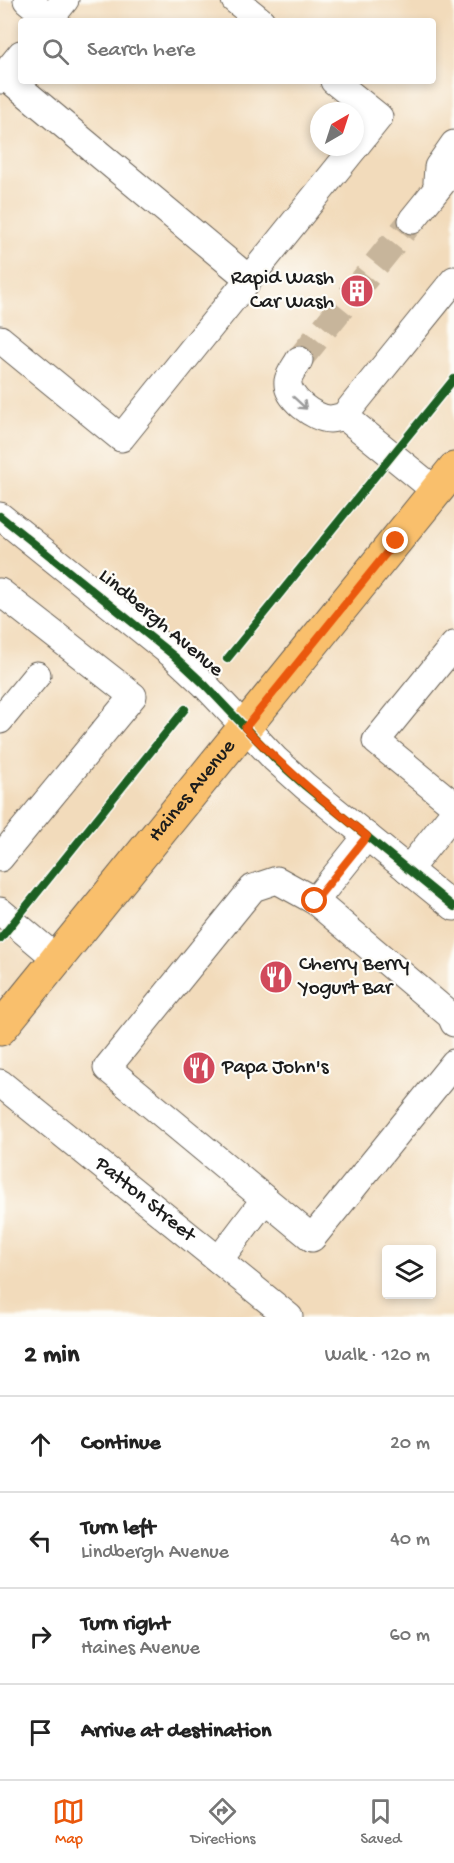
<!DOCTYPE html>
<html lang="en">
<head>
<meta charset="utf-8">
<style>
	:root { --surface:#fff; --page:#f2f2f2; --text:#222; --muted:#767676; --line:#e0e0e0; --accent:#ea580c }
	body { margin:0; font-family:"Gochi Hand",sans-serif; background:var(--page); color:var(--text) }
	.controls { position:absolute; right:18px; bottom:18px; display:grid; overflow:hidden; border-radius:6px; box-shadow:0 3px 9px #0003 }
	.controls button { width:54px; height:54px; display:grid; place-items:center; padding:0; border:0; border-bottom:2px solid var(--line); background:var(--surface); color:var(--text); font:30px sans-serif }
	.compass { position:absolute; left:310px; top:102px; width:54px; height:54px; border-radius:50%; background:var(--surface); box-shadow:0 3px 9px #0003; rotate:39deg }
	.stop { position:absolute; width:18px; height:18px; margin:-14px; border:4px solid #ea580c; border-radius:50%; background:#fff }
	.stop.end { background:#ea580c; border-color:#fff; box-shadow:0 2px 6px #0008 }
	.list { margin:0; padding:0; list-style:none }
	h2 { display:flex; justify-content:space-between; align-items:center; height:78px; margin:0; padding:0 24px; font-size:26px }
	h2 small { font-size:20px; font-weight:400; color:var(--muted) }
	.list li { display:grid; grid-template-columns:39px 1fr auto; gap:18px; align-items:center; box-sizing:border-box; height:96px; padding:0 24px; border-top:2px solid var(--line) }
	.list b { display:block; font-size:22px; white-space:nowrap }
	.list p { margin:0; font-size:20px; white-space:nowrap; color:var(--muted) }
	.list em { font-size:20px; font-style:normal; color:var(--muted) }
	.icon { flex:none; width:33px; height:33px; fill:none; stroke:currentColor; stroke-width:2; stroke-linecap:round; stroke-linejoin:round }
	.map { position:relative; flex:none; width:454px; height:1317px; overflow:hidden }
	.search { position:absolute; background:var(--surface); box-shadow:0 3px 9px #0003; left:18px; right:18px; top:18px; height:66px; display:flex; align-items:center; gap:15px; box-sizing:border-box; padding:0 21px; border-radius:6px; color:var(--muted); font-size:22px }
	.sheet { height:462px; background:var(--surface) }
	nav { display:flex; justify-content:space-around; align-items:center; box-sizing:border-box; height:84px; border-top:2px solid var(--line); background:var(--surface); font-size:16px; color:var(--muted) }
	nav a { display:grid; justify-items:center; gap:3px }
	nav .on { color:var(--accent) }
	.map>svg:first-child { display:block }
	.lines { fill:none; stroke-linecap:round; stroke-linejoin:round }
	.minor-tunnel { stroke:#c7b59b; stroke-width:27; stroke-dasharray:27 14; stroke-linecap:butt }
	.minor-casing { stroke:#675f54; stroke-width:29 }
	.major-casing { stroke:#675f54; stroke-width:35 }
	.minor { stroke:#fff; stroke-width:27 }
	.major { stroke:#f9bf6c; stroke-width:33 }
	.cycleway-casing { stroke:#fdfcf7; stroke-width:11 }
	.cycleway { stroke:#1b5e20; stroke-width:8 }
	.oneway { stroke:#999 }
	.route { stroke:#ea580c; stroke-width:8 }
	.labels { text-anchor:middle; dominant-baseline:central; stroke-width:4.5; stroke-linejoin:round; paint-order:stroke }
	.poi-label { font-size:21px; fill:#1c1c1c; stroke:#fdfcf7; text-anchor:start }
	.street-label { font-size:21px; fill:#1c1c1c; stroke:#fdfcf7 }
</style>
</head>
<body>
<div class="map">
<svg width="454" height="1317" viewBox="0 0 454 1317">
	<rect width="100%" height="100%" fill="#fdfcf7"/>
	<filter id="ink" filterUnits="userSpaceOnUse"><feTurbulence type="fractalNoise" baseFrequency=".0167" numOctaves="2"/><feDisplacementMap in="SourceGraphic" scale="12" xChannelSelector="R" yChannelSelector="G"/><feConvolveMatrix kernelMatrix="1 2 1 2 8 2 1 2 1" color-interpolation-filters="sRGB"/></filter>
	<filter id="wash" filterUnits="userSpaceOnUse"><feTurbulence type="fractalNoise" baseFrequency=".008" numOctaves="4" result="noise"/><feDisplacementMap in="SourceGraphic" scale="24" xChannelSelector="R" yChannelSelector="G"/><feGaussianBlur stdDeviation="1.35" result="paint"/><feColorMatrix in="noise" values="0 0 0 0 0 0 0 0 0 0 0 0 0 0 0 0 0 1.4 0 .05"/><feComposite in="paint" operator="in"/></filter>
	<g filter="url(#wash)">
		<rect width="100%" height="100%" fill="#f2dbbb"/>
	</g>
	<g filter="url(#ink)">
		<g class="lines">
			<path class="minor-tunnel" d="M299 360 412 220"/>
			<g class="minor-casing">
				<g id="minor">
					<path d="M27 0 50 19"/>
					<path d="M235 0 261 21"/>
					<path d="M48 21 65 0"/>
					<path d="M4 75 249 279"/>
					<path d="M0 80 21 54"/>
					<path d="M334 81 379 117 355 147"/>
					<path d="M437 182 438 167 454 144"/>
					<path d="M412 220 454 168"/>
					<path d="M0 339 121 438 355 147"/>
					<path d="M299 360C296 366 289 374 288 381 286 398 315 419 330 419 334 419 340 417 344 416L454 280"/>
					<path d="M344 416 436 491"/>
					<path d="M0 516 174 656 205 685 275 759 305 786 454 907"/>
					<path d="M0 592 133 696 0 858"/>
					<path d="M454 645 376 741 454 805"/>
					<path d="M0 720 37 675"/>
					<path d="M408 870 454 812"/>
					<path d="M315 901 367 836"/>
					<path d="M0 911 57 959"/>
					<path d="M454 1023 451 1016 315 901 277 880 253 888 107 1068 312 1238 454 1063"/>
					<path id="s1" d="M0 1083 289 1317"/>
					<path d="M219 1260 265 1199"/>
				</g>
			</g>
			<g class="major-casing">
				<g id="major">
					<path id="s2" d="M0 1029 454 469"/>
				</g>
			</g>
			<use href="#minor" class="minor"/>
			<use href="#major" class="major"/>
			<g class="cycleway-casing">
				<path id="cycleway" d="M0 516 174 656 205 685 275 759 305 786 454 907
					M227 659 454 379
					M0 939 185 709"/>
			</g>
			<use href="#cycleway" class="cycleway"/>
		</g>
		<defs><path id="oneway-shaft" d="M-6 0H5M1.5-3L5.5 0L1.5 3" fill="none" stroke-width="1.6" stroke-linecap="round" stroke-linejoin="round" transform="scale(1.5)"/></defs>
		<use class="oneway" href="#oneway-shaft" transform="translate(300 403) rotate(42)"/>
	</g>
	<g class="lines" filter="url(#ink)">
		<path class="route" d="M315 901 367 836C324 802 283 767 245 728L396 541"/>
	</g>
	<defs>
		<g id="building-disc" transform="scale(1.725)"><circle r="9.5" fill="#d1495b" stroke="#fdfcf7"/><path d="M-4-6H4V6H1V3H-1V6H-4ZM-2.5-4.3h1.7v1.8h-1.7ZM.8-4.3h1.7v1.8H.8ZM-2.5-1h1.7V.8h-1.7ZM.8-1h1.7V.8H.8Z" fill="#fff"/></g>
		<g id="restaurant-disc" transform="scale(1.725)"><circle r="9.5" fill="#d1495b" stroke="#fdfcf7"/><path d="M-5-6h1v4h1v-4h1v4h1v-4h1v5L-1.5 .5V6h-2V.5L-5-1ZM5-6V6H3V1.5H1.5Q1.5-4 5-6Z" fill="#fff"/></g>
	</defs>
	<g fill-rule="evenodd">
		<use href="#building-disc" x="357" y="291"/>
		<use href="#restaurant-disc" x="276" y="977"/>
		<use href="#restaurant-disc" x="199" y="1068"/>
	</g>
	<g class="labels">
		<g class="poi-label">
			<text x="334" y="279" text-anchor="end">Rapid Wash<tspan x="334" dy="24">Car Wash</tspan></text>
			<text x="299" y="965">Cherry Berry<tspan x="299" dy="24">Yogurt Bar</tspan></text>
			<text x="222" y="1068">Papa John's</text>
		</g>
		<g class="street-label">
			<text transform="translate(160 624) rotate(40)">Lindbergh Avenue</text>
			<text stroke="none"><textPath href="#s2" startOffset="306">Haines Avenue</textPath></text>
			<text stroke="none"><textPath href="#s1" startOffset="186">Patton Street</textPath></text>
		</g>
	</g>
</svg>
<div class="controls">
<button><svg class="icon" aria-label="layers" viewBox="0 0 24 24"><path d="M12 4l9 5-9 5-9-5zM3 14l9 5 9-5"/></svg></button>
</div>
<svg class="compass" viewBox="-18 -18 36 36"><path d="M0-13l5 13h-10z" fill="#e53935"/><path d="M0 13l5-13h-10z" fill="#767676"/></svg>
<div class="stop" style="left:315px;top:901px"></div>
<div class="stop end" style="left:396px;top:541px"></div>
<div class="search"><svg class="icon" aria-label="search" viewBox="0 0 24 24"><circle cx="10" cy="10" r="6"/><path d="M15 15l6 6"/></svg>Search here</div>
</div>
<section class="sheet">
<h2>2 min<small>Walk · 120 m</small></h2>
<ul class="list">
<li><svg class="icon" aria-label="ahead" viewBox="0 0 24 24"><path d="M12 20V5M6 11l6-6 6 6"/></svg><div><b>Continue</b></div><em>20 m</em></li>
<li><svg class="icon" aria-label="left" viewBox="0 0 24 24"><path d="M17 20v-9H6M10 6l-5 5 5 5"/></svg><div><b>Turn left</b><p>Lindbergh Avenue</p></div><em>40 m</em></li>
<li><svg class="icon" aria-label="right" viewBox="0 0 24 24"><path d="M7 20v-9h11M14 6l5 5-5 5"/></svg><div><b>Turn right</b><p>Haines Avenue</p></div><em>60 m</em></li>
<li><svg class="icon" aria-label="arrive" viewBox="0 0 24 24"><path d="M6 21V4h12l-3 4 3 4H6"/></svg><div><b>Arrive at destination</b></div></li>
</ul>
</section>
<nav>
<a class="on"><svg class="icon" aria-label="map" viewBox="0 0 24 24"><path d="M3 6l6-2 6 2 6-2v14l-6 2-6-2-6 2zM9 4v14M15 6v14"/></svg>Map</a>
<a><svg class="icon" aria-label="directions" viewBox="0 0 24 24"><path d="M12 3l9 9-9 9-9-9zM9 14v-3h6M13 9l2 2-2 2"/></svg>Directions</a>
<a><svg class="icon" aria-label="saved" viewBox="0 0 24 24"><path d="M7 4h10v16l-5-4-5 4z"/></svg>Saved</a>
</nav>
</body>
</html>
